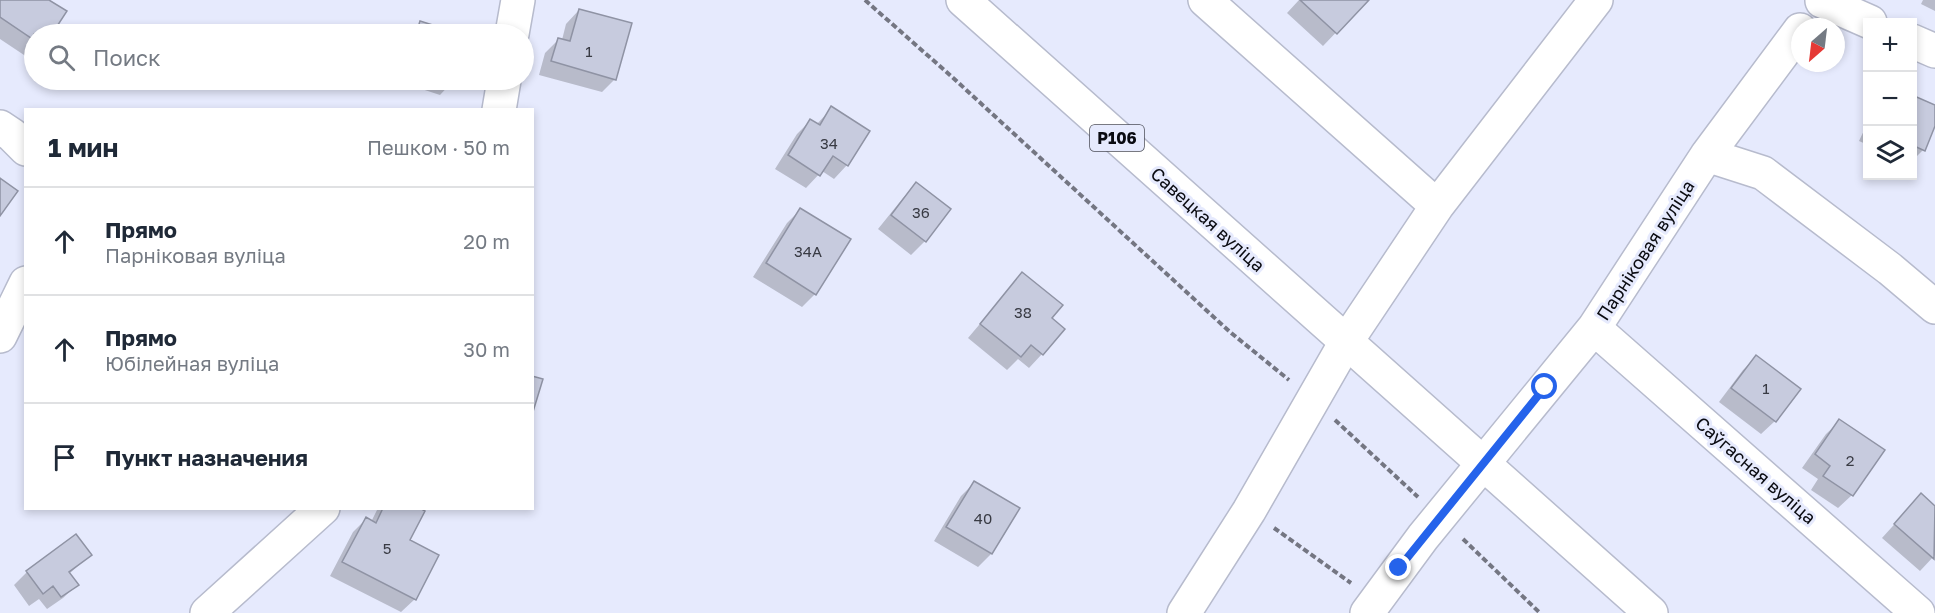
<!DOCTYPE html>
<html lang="ru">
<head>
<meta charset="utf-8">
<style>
	:root { --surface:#fff; --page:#f2f2f3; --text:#1f2937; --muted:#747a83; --line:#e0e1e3 }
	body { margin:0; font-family:"Golos Text",sans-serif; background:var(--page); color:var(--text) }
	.controls { position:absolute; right:18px; top:18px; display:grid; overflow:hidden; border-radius:0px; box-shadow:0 3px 9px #0003 }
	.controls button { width:54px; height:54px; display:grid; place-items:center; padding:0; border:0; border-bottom:2px solid var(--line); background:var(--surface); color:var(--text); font:30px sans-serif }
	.compass { position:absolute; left:1791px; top:18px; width:54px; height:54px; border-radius:50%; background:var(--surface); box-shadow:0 3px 9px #0003; rotate:208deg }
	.stop { position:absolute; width:18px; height:18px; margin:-14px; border:4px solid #2563eb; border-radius:50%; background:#fff }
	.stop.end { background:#2563eb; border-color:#fff; box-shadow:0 2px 6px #0008 }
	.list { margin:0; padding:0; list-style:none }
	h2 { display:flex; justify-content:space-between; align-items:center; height:78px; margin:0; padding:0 24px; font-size:26px }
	h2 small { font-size:20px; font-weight:400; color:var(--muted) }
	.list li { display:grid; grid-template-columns:39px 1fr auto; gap:18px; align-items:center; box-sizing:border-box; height:108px; padding:0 24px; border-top:2px solid var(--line) }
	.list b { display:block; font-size:22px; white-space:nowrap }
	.list p { margin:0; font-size:20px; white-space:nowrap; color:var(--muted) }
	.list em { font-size:20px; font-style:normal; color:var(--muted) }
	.icon { flex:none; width:33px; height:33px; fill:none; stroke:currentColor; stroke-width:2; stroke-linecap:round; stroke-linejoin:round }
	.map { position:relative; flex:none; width:1935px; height:613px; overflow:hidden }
	.search { position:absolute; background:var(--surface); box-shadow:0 3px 9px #0003; left:24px; top:24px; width:510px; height:66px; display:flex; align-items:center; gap:15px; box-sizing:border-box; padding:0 21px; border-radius:33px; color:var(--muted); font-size:22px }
	.panel { position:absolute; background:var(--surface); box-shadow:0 3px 9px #0003; left:24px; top:108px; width:510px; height:402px; border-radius:0px }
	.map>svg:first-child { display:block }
	.shadow { fill:#0003 }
	.building { fill:#c7cbde; stroke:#8f93a4; stroke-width:1.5 }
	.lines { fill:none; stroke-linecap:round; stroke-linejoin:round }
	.minor-casing { stroke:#b7bbcd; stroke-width:36 }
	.major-casing { stroke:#b7bbcd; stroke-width:36 }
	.path { stroke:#747682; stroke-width:4; stroke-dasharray:6 3; stroke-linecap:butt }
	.minor { stroke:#fff; stroke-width:33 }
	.major { stroke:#fff; stroke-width:33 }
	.route { stroke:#2563eb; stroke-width:8 }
	.labels { text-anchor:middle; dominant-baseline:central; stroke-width:6; stroke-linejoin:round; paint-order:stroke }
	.number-label { font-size:15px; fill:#393b44 }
	.shield { fill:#e6eafd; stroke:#4c4e58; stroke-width:1.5 }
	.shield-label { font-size:16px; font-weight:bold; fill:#0a0b11 }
	.street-label { font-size:18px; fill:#0a0b11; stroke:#e6eafd }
</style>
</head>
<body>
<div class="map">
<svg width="1935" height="613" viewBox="0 0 1935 613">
	<rect width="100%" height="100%" fill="#e6eafd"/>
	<path class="shadow" d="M0 0H47L65 12 50 34H34V54L30 59 0 39Z
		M1299 0H1367L1323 46 1287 13Z
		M1923 0H1935V11L1921 4Z
		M579 10 615 79 602 92 539 75 545 53 558 40H562L566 24Z
		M420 23 456 34H408Z
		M394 80H454L440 95Z
		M1912 97 1935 106V122L1923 150 1912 161Z
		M832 108 868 131 847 165 834 179 822 171 806 188 775 169 797 134 810 121 816 125Z
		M1868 122V145L1859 141Z
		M916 184 949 210 925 241 911 255 878 229 903 198Z
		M800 210 815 294 802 307 753 277 787 223Z
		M1022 274 1050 319 1042 354 1029 368 1018 359 1007 370 968 338Z
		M1756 357 1799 389 1775 421 1761 434 1719 402 1743 370Z
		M1840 421 1883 451 1852 495 1838 508 1811 490 1818 479 1802 468 1826 434Z
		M974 483 1017 508 991 554 978 567 934 541 961 496Z
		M1921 495 1935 508V555L1920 571 1882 538Z
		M378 508H417L408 541 415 599 401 612 330 576 353 532 366 519 371 522Z
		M90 555 69 574 77 585 63 598 47 609 39 599 29 606 14 585 27 572Z"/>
	<path class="building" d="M0 0H49L67 11 52 34H34V40L0 17Z
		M1300 0H1369L1337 34Z
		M579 9 632 23 616 80 551 61 558 38 570 41Z
		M420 21 461 34H416Z
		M1912 95 1935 105V126L1925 151 1912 145Z
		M831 106 870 131 848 166 833 156 820 176 788 155 810 119 820 125Z
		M0 178 18 191 0 216Z
		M916 182 951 209 926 242 891 215Z
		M800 208 851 239 816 295 766 263Z
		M1022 272 1063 305 1052 318 1065 329 1043 355 1031 345 1021 357 980 324Z
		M1756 355 1801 389 1776 422 1731 388Z
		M532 376 543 379 532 415Z
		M1839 419 1885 450 1853 496 1823 476 1830 466 1815 454Z
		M974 481 1020 508 992 554 946 527Z
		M1921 493 1935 506 1934 559 1894 524Z
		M383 508H420L425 511 410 540 439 555 416 600 342 562 366 517 376 523Z
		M76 534 92 555 69 572 79 585 61 597 53 586 43 594 26 571Z"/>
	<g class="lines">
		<g class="minor-casing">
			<path id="minor" d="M1205 0 1437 206
				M1822 1 1870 22
				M512 34 518 0
				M1912 41 1935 51
				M499 110 504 80
				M0 127 12 135 26 149
				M1707 155 1763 173 1890 269 1935 307
				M1594 328 1918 613
				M0 336 26 283
				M207 613 323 508
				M1184 613 1249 511 1346 342 1437 206 1596 0
				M1367 613 1423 537 1594 328 1707 155 1800 30"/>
		</g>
		<g class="major-casing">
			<path id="major" d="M963 0 1651 613"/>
		</g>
		<path class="path" d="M865 0 951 76 1230 332 1289 380
			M1335 420 1418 497
			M1274 528 1351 583
			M1463 539 1540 613"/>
		<use href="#minor" class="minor"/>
		<use href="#major" class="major"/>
	</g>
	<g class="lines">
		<path class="route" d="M1399 568 1545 387"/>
	</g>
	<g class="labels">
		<g class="number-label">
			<text x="589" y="51">1</text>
			<text x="829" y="143">34</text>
			<text x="921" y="212">36</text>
			<text x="808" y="251">34А</text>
			<text x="1023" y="312">38</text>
			<text x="1766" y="388">1</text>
			<text x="1850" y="460">2</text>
			<text x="983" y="518">40</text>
			<text x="387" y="548">5</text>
		</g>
		<rect class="shield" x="1090" y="125" width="54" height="26" rx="4.5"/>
		<g class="shield-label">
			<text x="1117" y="138">Р106</text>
		</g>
		<g class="street-label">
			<text transform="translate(1208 219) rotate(42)">Савецкая вуліца</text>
			<text transform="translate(1645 250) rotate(-57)">Парніковая вуліца</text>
			<text transform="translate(1756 470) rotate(41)">Саўгасная вуліца</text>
		</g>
	</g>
</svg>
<div class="controls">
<button>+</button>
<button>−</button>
<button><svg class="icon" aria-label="layers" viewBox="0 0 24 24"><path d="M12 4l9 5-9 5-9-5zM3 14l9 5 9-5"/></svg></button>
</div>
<svg class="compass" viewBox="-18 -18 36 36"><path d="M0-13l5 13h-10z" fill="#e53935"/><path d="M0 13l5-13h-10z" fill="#747a83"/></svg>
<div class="stop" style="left:1545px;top:387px"></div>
<div class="stop end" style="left:1399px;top:568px"></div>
<div class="search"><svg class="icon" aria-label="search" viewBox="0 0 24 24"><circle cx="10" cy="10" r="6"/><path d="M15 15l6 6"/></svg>Поиск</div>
<section class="panel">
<h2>1 мин<small>Пешком · 50 m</small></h2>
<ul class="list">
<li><svg class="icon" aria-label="ahead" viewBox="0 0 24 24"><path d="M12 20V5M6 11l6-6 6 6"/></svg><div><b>Прямо</b><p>Парніковая вуліца</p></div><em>20 m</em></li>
<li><svg class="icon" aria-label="ahead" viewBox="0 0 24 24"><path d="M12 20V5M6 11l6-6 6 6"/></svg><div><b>Прямо</b><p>Юбілейная вуліца</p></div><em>30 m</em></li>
<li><svg class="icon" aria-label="arrive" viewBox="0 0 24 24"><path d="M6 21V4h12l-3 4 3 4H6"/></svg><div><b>Пункт назначения</b></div></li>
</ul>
</section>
</div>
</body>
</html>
